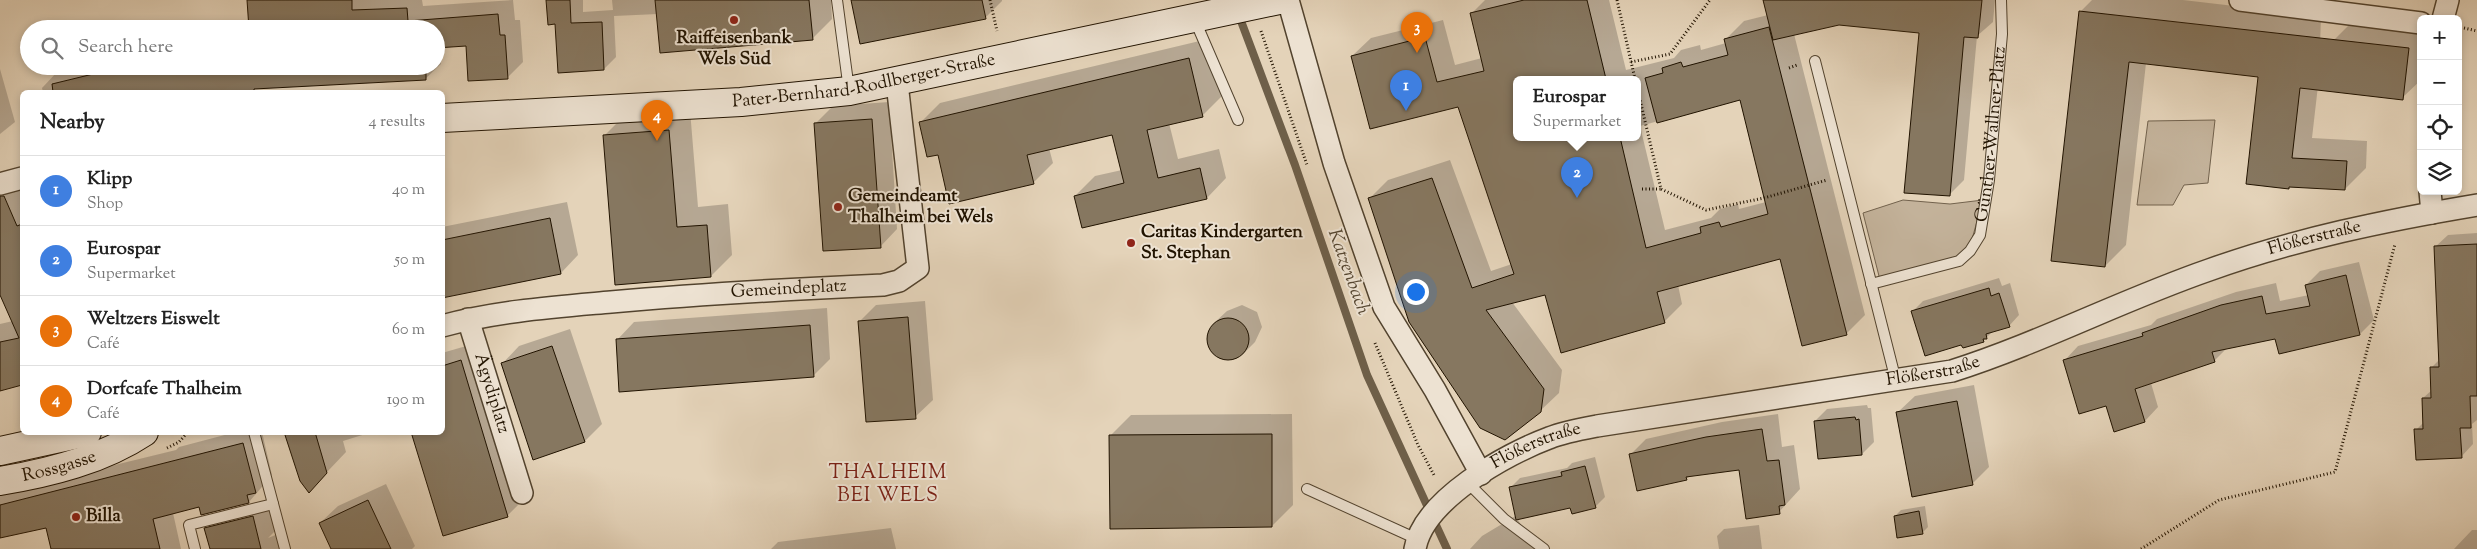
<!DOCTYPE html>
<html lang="en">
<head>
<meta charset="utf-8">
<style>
	:root { --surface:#fff; --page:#f6f6f6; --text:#222; --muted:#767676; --line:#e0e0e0; --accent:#8f2418 }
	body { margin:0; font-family:"Sorts Mill Goudy",serif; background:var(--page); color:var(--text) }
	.controls { position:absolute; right:15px; top:15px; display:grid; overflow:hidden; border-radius:8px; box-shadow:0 2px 8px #0003 }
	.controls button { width:45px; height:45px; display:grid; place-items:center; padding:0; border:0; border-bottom:1px solid var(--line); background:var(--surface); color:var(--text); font:25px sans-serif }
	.you { position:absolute; left:1415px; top:291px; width:18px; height:18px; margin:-12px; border:4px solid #fff; border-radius:50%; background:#1a73e8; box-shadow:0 0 0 8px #1a73e833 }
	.badge { display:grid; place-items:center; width:32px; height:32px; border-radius:50%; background:var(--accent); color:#fff; font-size:16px; font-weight:700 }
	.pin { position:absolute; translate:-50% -41px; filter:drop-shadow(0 1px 2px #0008) }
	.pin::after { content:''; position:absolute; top:26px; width:18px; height:15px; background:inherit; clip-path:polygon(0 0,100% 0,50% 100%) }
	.popup { position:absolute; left:1513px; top:76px; width:128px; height:65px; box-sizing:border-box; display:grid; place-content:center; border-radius:8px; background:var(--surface); filter:drop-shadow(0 1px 4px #0005); font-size:16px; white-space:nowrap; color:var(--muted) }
	.popup b { font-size:19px; color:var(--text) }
	.popup::after { content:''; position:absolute; left:50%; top:100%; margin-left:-10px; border:10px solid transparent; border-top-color:var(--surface) }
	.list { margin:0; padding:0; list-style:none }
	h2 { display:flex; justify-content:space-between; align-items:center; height:65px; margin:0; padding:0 20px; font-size:21px }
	h2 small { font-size:16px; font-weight:400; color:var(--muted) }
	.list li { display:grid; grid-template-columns:32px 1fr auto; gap:15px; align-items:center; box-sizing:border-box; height:70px; padding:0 20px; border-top:1px solid var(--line) }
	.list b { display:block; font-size:19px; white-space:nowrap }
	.list p { margin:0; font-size:16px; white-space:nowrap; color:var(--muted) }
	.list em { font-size:16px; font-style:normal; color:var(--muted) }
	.icon { flex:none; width:28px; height:28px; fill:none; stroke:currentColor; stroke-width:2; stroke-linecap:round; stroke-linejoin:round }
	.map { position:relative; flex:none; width:2477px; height:549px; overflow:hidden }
	.search { position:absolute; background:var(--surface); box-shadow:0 2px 8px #0003; left:20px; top:20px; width:425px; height:55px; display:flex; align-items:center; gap:12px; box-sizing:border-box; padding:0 18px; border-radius:28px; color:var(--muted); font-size:19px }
	.panel { position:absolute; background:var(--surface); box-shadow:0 2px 8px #0003; left:20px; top:90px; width:425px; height:345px; border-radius:8px }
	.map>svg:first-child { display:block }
	.green { fill:#c3b29a; stroke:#72624d }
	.shadow { fill:#0003; fill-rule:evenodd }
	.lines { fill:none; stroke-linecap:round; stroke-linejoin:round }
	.stream { stroke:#6e5f49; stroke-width:8 }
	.building { fill:#867760; stroke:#211300 }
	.service-casing { stroke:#52432e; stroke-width:12 }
	.minor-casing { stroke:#52432e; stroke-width:24 }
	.secondary-casing { stroke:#211300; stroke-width:30 }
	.path { stroke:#211300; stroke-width:3; stroke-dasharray:1 2.5; stroke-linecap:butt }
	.service { stroke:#ede2d2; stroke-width:10 }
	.minor { stroke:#ede2d2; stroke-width:21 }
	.secondary { stroke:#ede2d2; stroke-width:28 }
	.poi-dot { fill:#8f2418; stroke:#ede2d2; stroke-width:2 }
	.labels { text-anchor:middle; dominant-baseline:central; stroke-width:4; stroke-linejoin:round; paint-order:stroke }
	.poi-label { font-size:18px; font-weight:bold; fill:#211300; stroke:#ede2d2; text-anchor:start }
	.street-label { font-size:18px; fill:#211300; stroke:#ede2d2 }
	.water-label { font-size:19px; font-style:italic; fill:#554631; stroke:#ede2d2 }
	.quarter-label { font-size:20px; letter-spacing:1px; fill:#7a1f14; stroke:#ede2d2 }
</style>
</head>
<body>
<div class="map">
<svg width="2477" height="549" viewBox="0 0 2477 549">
	<rect width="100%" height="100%" fill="#e4d3b9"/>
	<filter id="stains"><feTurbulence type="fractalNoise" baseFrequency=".004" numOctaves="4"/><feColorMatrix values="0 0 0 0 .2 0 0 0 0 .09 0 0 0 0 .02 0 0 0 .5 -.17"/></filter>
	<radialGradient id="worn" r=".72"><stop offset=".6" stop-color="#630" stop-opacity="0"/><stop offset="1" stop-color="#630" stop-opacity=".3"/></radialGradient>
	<path class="green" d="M2215 120 2208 183 2184 185 2173 205H2137L2148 121Z
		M1903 200 1950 204 1983 200 1967 257 1880 280 1863 213Z"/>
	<path class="shadow" d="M248 0H422L423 6 513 0 515 20H520L523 62 508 77 467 45 440 47 441 64 425 79 256 88 254 90 232 92H197V88L181 92H43L42 88 57 72 82 66H436V29H212L250 25Z
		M547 0H583V12L613 10 612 0H831L832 19 812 39 658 14 614 16 616 57 604 69 556 23Z
		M852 0H1002V1L985 18Z
		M1485 0H1609L1626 70 1674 58 1681 50 1700 45 1701 50 1726 43V39L1744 21 1768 15 1764 0H1995L1993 22 1977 36 1964 180 1949 195 1920 31 1839 23 1794 34 1865 315 1846 334 1781 258 1678 285 1682 304 1664 322 1546 294 1512 302 1562 370 1559 393 1540 411 1369 199 1388 180 1450 160 1491 271 1512 264 1458 106 1352 56 1371 38 1443 20 1455 65 1482 58 1472 13ZM1517 79H1637V137H1517ZM1741 99 1766 202 1739 209 1738 204 1720 209 1711 218 1665 230 1640 126Z
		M2092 0H2183L2321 16 2319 77 2312 138 2367 141 2366 168 2345 189 2290 186 2288 188 2260 76 2146 63 2126 245 2105 266 2081 11Z
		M2355 19 2421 27V80L2402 98 2334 40Z
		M1208 39 1222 96 1202 116 1169 123 1178 159 1219 149 1226 178 1207 198 1075 196 1095 176 1122 170 1113 133 1049 148 1053 163 1033 183 939 153 920 123 940 103Z
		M0 69 15 122 0 134Z
		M889 102 897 229 880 247 816 123 833 106Z
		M690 110 698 207 728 204 732 255 711 276 604 136 625 115Z
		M22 187V384L0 390V324L13 321 0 292V194Z
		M567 202 578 255 561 273 442 296V227Z
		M2477 233V420L2472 424 2473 444 2461 457 2416 430 2424 422 2423 398 2432 390 2431 368 2440 359 2435 247 2448 235Z
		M2359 262 2374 320 2360 334 2280 352 2276 337 2228 347 2215 360 2151 383 2158 407 2145 421 2107 404 2065 360 2078 346 2151 325 2157 319 2236 292 2276 283 2280 301 2309 295 2306 285 2320 271Z
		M1999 278 2002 286 2010 283 2019 315 2009 326 1994 330 1983 341 1913 311 1923 301Z
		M925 301 933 400 915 417 859 322 876 305Z
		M1242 305 1257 312 1262 327 1255 342 1243 354 1227 360 1213 353 1207 338 1214 323 1227 311Z
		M827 308 830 359 813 376 617 340 634 322Z
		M570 329 602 424 585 441 502 364 519 346Z
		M480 342 527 496 507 516 442 432V353Z
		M1974 385 1989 467 1972 484 1897 413 1915 396Z
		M1867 405 1868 408H1871L1874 442 1862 454 1815 421 1827 409Z
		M1292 414 1293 505 1272 526 1110 436 1131 415Z
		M1778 414 1782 447 1794 445 1800 489 1779 512 1740 468 1690 476 1686 479 1631 454 1646 439 1722 422Z
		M236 432H262L272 475 249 502 200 506 173 513 181 549H53L47 526 0 537V493L176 450 179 447Z
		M286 432H372L343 441 346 452 309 491Z
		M1595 457 1605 497 1595 507 1571 506 1517 518 1535 549H1470L1482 536 1517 515 1510 488 1520 478 1567 468 1572 463Z
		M386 484 415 546 412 549H332L320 523 338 506Z
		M270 500 277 529 268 538 278 534 282 549H211L206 529 223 511Z
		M1925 506 1928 527 1922 533 1895 516 1901 510Z
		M1759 525 1762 549H1719L1717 536 1724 529Z
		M891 528 896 549H771L778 542Z
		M2472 530H2477V549H2454Z"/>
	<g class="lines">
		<path class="stream" d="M1238 13 1295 165 1367 375 1447 549"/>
	</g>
	<path class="building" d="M247 0H352V10L407 8 408 21 498 14 500 35H505L508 79 468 81 466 46 436 48V29H249Z
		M546 0H570L571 23 602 22 604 70 558 73 555 24 548 25Z
		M655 0H809L813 40 660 53Z
		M851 0H982L986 19 860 44Z
		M1524 0H1587L1606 79H1517V137H1620L1646 248 1701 233 1700 227 1719 222 1721 227 1768 214 1740 100 1657 123 1645 78 1663 73 1662 68 1681 62 1683 67 1728 55 1724 39 1769 27 1847 335 1802 346 1780 259 1657 292 1665 323 1561 353 1545 295 1486 310 1544 389 1541 412 1505 440 1480 428 1409 322 1368 198 1432 178 1472 288 1514 274 1458 107 1370 129 1351 56 1425 37 1437 82 1484 71 1470 13Z
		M1763 0H1982L1978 38 1964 37 1950 196 1904 193 1919 33 1839 25 1773 40Z
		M2079 11 2409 48 2403 100 2300 88 2292 158 2347 161 2345 190 2289 187V189L2246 184 2258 77 2129 62 2105 267 2051 261Z
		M1189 58 1203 117 1147 130 1158 178 1200 168 1207 199 1082 228 1074 196 1124 183 1112 135 1027 155 1034 184 949 204 938 155 927 157 919 122Z
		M126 66H426V80L254 89V92H53L52 84Z
		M872 119 881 248 823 251 814 123Z
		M669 130 677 227 707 225 711 277 615 285 603 135Z
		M0 196H4L17 226 22 224V385L0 391V342L19 338 0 295Z
		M550 218 561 274 442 298V240Z
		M2477 244V396H2470L2471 428H2460L2462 458 2416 460 2414 429H2423L2422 398H2431L2430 367H2439L2434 246Z
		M2346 275 2360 335 2279 354 2275 339 2212 352 2215 362 2135 389 2145 422 2114 432 2106 406 2079 414 2063 360 2143 336 2142 333 2221 305 2262 296 2266 314 2310 306 2305 285Z
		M1989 288 1991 296 1999 293 2010 327 1986 334 1987 339H1983L1984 342 1963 348 1961 345 1925 356 1911 311Z
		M908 317 916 419 866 422 858 321Z
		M1207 339a21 21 0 1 1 42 0a21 21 0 1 1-42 0Z
		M810 325 814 377 619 392 616 339Z
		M552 346 585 442 533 460 501 363Z
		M461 360 508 517 443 536 411 432H442V366Z
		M1957 401 1973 485 1912 497 1896 412Z
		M1855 417 1856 420 1859 419 1862 455 1818 459 1814 421Z
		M1762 429 1767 461 1779 460 1785 505 1779 506 1780 514 1746 519 1739 470 1686 477 1687 480 1637 491 1629 454 1706 437Z
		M284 432H315L327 473 309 493 300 481Z
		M1272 434V527L1110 529 1109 435Z
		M243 443 256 493 247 495 249 503 201 515 199 507 153 519 160 549H51L46 528 0 538V505Z
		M1585 466 1596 508 1572 514 1570 508 1516 520 1509 487 1562 476 1561 472Z
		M368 500 391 549H331L319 523Z
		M1919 511 1923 534 1897 538 1894 516Z
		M253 516 261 549H210L204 528Z"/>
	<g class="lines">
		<g class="service-casing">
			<g id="service">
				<path d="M837 0 849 90"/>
				<path d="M1194 18 1238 120"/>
				<path d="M1815 61 1896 381"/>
				<path id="s1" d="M1871 284 1959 261 1970 251 1980 235 1989 180 2002 34 2001 0"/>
				<path d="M254 432 285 549"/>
				<path d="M1468 483 1504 519 1544 549"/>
				<path d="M1307 489 1417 539"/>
				<path d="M195 549 189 525 273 504"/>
			</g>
		</g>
		<g class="minor-casing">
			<g id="minor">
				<path d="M1288 0 1334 163 1384 307 1435 390 1481 474"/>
				<path d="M2240 0 2421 23"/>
				<path d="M2443 19 2448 0"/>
				<path d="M0 184 22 178"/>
				<path d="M2430 191 2432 213"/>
				<path id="s2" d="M468 319 522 493"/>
				<path id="s3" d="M442 326C497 311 555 307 611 302 701 294 792 289 883 285L899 281 918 268 897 83"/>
				<path id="s4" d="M1415 549C1423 500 1506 454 1549 438 1564 432 1581 429 1597 426L1952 371C2040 343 2122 300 2209 270 2295 239 2387 220 2477 205"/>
			</g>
		</g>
		<g class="secondary-casing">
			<g id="secondary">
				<path id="s5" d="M442 118 741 102 849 91 1279 0"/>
				<path d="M0 451 87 432"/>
				<path id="s6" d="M0 481C49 473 102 460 144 432"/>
			</g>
		</g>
		<path class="path" d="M990 0 997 31
			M1617 0 1635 79
			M2464 28 2477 31
			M1261 31 1307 165
			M1631 62 1670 54 1710 0
			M1789 68 1797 65
			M1637 87 1661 189 1706 210 1764 198 1827 180
			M1642 189H1661
			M1375 343 1418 445 1435 477
			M167 448 179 442 188 432
			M2141 549 2219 500 2335 472 2395 244"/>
		<use href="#service" class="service"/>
		<use href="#minor" class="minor"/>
		<use href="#secondary" class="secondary"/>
	</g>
	<g class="poi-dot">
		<circle cx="734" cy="20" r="5"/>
		<circle cx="838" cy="207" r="5"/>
		<circle cx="1131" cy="243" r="5"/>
		<circle cx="76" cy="517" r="5"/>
	</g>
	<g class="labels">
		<g class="poi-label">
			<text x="734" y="39" text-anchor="middle">Raiffeisenbank<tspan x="734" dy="21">Wels Süd</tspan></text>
			<text x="848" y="197">Gemeindeamt<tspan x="848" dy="21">Thalheim bei Wels</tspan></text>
			<text x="1141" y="233">Caritas Kindergarten<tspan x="1141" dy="21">St. Stephan</tspan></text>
			<text x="86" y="517">Billa</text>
		</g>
		<g class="street-label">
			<text stroke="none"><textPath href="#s5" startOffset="424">Pater-Bernhard-Rodlberger-Straße</textPath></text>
			<text stroke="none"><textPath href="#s1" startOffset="226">Günther-Wallner-Platz</textPath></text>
			<text stroke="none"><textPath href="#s4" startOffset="975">Flößerstraße</textPath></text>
			<text stroke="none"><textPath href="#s3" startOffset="349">Gemeindeplatz</textPath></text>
			<text stroke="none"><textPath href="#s4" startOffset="570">Flößerstraße</textPath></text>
			<text stroke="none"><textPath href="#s2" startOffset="78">Ägydiplatz</textPath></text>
			<text stroke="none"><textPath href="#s4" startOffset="165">Flößerstraße</textPath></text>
			<text stroke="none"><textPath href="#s6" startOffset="61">Rossgasse</textPath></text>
		</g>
		<g class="water-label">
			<text transform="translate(1348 272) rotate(70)">Katzenbach</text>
		</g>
		<g class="quarter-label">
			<text x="888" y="473">THALHEIM<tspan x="888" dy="23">BEI WELS</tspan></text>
		</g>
	</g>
	<rect width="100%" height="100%" filter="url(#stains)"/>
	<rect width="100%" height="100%" fill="url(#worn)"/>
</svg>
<div class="controls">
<button>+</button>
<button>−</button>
<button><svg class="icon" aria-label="locate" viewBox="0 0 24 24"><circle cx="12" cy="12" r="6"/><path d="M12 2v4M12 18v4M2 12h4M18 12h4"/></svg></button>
<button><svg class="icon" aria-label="layers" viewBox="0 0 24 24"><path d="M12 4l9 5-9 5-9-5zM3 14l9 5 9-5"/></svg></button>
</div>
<div class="you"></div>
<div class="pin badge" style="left:1406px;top:111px;background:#3f7fe0">1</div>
<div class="pin badge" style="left:1577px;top:198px;background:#3f7fe0">2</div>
<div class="popup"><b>Eurospar</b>Supermarket</div>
<div class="pin badge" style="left:1417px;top:53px;background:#e8710a">3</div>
<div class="pin badge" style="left:657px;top:141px;background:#e8710a">4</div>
<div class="search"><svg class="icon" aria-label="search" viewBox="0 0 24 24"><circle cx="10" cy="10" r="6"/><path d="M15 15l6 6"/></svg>Search here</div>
<section class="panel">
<h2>Nearby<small>4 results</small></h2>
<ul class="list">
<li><span class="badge" style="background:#3f7fe0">1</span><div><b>Klipp</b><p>Shop</p></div><em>40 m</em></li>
<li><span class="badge" style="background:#3f7fe0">2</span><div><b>Eurospar</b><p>Supermarket</p></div><em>50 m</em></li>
<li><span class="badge" style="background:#e8710a">3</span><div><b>Weltzers Eiswelt</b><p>Café</p></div><em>60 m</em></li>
<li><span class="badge" style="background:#e8710a">4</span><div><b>Dorfcafe Thalheim</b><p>Café</p></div><em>190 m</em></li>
</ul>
</section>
</div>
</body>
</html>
